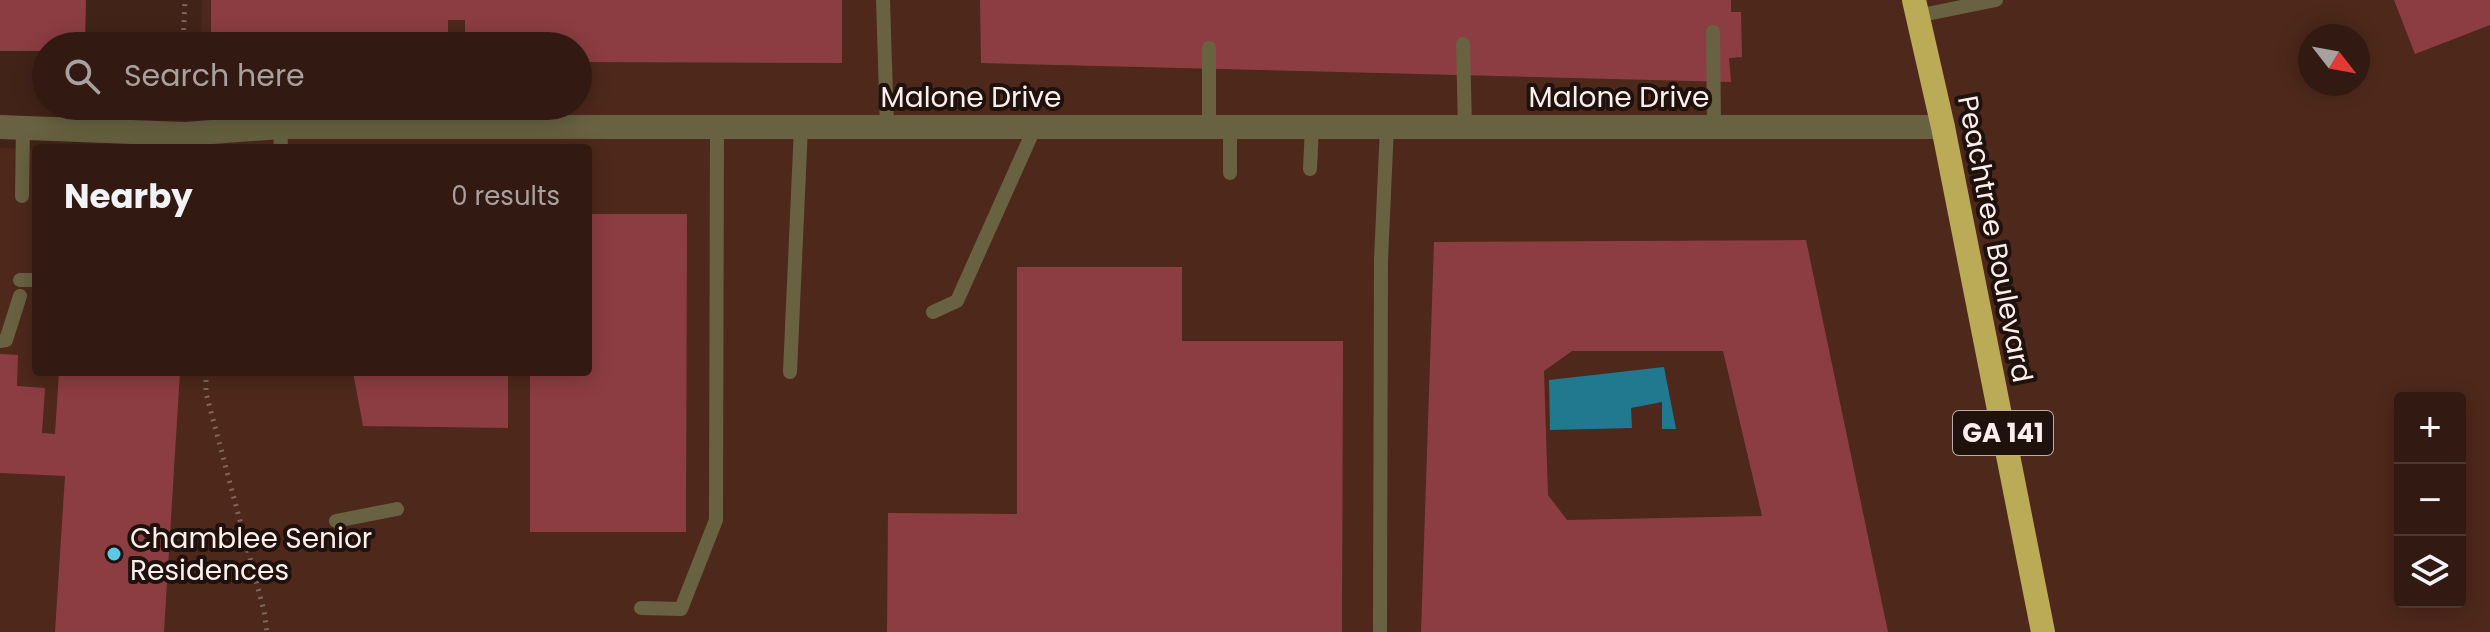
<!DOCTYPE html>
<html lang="en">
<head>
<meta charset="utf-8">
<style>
	:root { --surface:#321a12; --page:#3a231b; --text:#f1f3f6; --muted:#a8a19f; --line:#4d3832 }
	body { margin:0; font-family:Poppins,sans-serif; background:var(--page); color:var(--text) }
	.controls { position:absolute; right:24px; bottom:24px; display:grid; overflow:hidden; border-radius:8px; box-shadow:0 4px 20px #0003 }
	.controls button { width:72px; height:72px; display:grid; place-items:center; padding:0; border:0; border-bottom:2px solid var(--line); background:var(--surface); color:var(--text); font:40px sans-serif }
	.compass { position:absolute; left:2298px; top:24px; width:72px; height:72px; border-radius:50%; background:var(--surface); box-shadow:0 4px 20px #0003; rotate:121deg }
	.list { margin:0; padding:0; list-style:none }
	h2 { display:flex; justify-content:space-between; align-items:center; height:104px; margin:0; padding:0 32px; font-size:34px }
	h2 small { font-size:26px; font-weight:400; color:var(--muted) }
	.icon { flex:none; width:44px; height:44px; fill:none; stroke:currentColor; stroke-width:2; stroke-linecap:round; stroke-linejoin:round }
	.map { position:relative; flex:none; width:2490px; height:632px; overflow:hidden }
	.search { position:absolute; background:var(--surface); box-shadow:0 4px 20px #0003; left:32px; top:32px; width:560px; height:88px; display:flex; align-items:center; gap:20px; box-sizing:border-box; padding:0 28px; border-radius:44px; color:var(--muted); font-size:30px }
	.panel { position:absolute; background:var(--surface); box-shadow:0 4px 20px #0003; left:32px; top:144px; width:560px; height:232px; border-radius:8px }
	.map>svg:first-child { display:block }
	.built { fill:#4e281b; fill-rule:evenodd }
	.water { fill:#20798f }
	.building { fill:#8c3d41; fill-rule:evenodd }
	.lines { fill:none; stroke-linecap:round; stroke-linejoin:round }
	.path { stroke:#7f665d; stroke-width:5; stroke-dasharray:2 6; stroke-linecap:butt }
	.lane { stroke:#686242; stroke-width:14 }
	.street { stroke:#686242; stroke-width:24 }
	.highway { stroke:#bbab56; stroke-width:24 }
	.poi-dot { fill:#5bc8e6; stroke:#1f110c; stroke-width:3 }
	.labels { text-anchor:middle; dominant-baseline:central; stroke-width:8; stroke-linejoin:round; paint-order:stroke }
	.shield { fill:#1f110c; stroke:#baaca8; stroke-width:2 }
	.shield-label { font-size:26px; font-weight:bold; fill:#fcefeb }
	.street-label { font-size:28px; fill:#fcefeb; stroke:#1f110c }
	.poi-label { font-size:28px; fill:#fcefeb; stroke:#1f110c; text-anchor:start }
</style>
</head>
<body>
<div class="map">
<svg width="2490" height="632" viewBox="0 0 2490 632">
	<rect width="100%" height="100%" fill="#422318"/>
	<path class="built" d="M202 0H2490V632H0V148L36 149V372H588V148H200V106H578V46H201ZM2310 36H2358V84H2310ZM2400 398H2460V602H2400Z"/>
	<path class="water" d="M1664 367 1676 429H1662V402L1631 408 1632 428 1550 430 1549 380Z"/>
	<path class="building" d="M0 0H86L85 46H46V51H0Z
		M211 0H842V63L578 62V46H465V20H448V44L211 46Z
		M980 0H1731V12H1741L1742 57 1729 58 1731 82 981 63Z
		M2394 0H2490V25L2415 54Z
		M588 214H687L686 532H530V372H588Z
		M1806 240 1888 632H1421L1434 242ZM1572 351H1723L1762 516 1567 520 1548 495 1544 371Z
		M1017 267H1182V341H1343L1342 632H887L888 513 1017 514Z
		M0 354 18 355 17 386 45 388 42 433 55 434 59 372H180L164 632H55L65 476 0 473Z
		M353 372H508V428L363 426Z"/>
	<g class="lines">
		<path class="path" d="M183 46 185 0
			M206 372V393L264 611 267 632"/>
		<path class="lane" d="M883 0 887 127
			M1917 16 1996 0
			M1713 32 1714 127
			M1463 44 1465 127
			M1209 48V127
			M280 127 281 148
			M1230 127V173
			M1310 169 1312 127
			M22 196 23 127
			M20 280H36
			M933 312 957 301 1035 127
			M0 341 6 340 20 296
			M790 372 801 127
			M336 521 397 509
			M641 608 681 609 716 520 717 127
			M1380 632 1381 260 1387 126"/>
		<path class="street" d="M0 127 185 134 280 127H1943"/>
		<path class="highway" d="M1914 0 1943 127 2043 632"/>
	</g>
	<circle class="poi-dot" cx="114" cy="554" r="8"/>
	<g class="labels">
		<rect class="shield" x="1953" y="411" width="100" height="44" rx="6"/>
		<g class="shield-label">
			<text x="2003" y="433">GA 141</text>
		</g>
		<g class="street-label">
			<text x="971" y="97">Malone Drive</text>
			<text x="1619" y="97">Malone Drive</text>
			<text transform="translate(1995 239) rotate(79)">Peachtree Boulevard</text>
		</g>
		<g class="poi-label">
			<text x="130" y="538">Chamblee Senior<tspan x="130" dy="32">Residences</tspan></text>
		</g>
	</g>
</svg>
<div class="controls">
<button>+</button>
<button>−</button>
<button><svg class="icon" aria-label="layers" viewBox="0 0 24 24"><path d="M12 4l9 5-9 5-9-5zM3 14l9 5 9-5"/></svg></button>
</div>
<svg class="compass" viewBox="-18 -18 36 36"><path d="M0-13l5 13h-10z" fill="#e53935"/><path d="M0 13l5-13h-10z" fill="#a8a19f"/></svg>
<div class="search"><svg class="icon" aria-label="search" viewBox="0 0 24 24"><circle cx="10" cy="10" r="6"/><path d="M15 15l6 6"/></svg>Search here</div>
<section class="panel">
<h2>Nearby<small>0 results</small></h2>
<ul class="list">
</ul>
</section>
</div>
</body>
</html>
